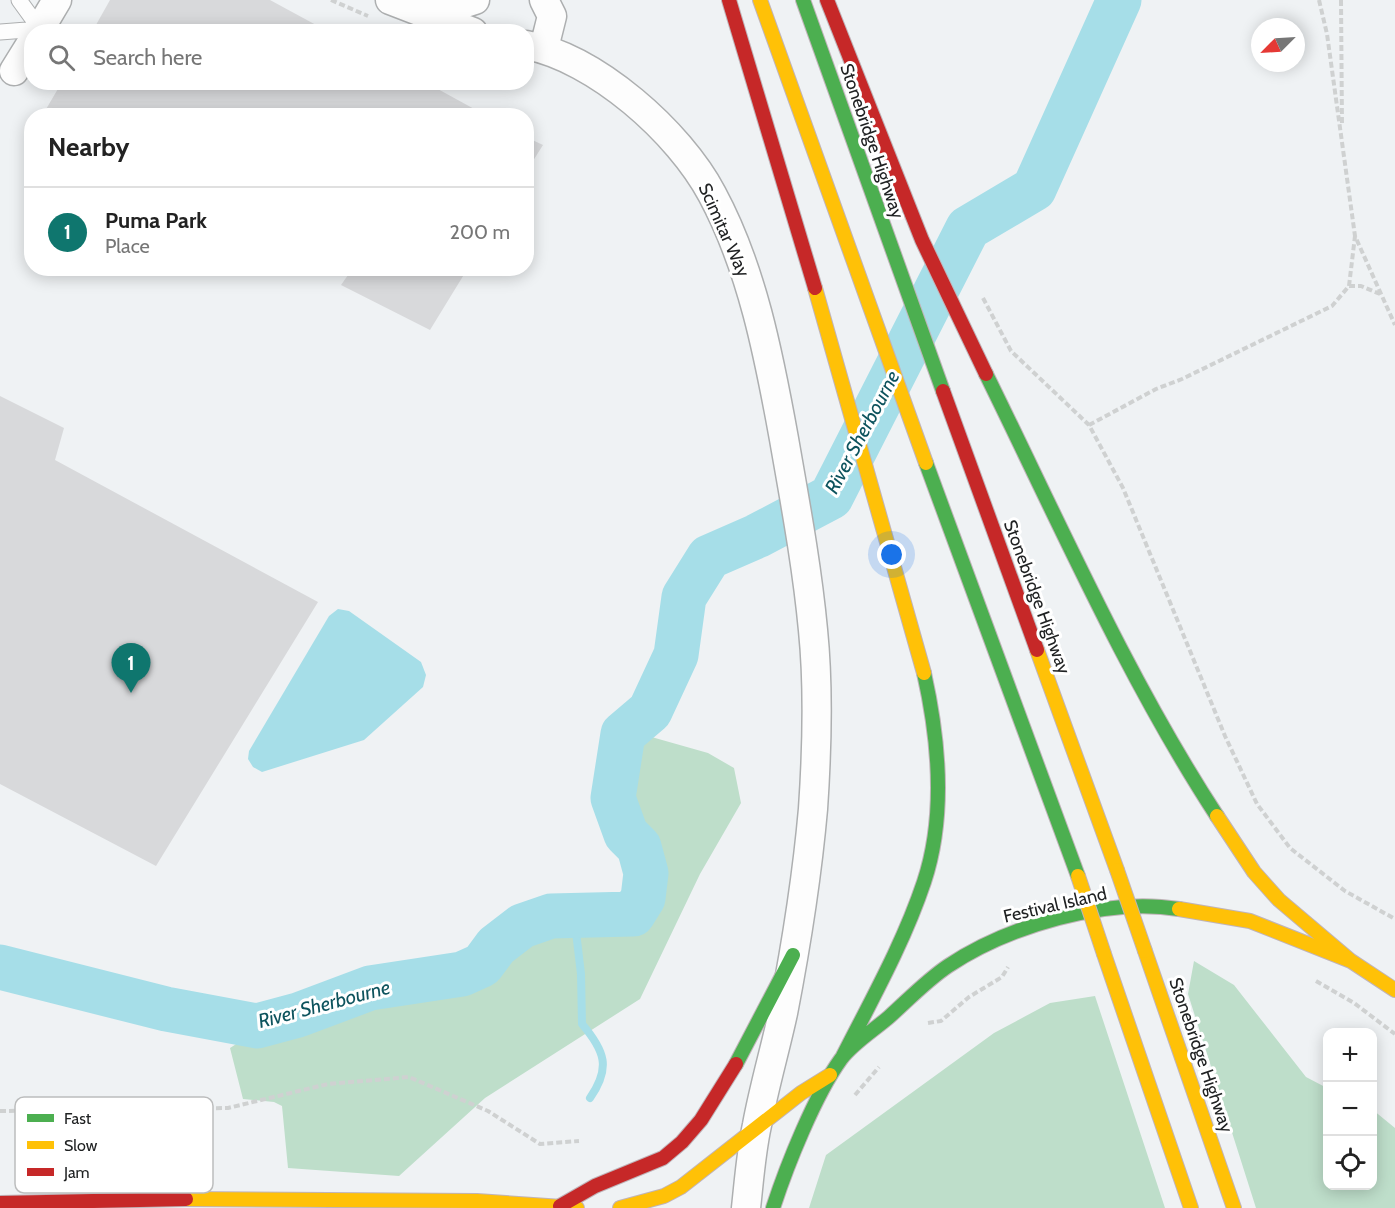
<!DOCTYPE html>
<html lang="en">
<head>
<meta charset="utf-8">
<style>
	:root { --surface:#fff; --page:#f6f6f6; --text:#222; --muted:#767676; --line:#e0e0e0; --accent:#0f766e }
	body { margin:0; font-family:Cabin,sans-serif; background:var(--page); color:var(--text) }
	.controls { position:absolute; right:18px; bottom:18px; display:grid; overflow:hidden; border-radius:12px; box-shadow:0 3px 15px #0003 }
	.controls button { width:54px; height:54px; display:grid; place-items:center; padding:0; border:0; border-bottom:2px solid var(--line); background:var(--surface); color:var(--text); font:30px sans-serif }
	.compass { position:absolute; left:1251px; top:18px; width:54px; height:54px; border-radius:50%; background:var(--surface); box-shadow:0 3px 15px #0003; rotate:246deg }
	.you { position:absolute; left:892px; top:555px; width:21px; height:21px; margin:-15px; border:4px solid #fff; border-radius:50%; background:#1a73e8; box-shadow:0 0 0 9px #1a73e833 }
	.badge { display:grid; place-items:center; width:39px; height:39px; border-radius:50%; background:var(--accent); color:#fff; font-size:20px; font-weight:700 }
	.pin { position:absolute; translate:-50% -50px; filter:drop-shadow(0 2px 3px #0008) }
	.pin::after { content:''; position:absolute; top:32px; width:21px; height:18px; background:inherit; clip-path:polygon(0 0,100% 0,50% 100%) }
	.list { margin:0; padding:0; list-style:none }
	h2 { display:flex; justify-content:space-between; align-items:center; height:78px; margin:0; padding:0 24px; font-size:26px }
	h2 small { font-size:20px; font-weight:400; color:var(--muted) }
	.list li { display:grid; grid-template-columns:39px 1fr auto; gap:18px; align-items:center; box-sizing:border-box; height:90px; padding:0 24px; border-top:2px solid var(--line) }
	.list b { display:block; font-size:22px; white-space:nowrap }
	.list p { margin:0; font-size:20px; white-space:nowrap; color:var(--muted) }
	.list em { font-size:20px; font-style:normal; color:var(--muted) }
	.icon { flex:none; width:33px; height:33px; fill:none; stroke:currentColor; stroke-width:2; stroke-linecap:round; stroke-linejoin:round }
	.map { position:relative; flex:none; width:1395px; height:1208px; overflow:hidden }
	.search { position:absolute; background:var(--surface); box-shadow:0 3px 15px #0003; left:24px; top:24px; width:510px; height:66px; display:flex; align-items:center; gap:15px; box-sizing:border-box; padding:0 21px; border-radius:24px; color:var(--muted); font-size:22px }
	.panel { position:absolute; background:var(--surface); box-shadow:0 3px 15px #0003; left:24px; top:108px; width:510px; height:168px; border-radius:24px }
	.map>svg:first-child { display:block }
	.forest { fill:#bedeca }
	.water { fill:#a6dee8 }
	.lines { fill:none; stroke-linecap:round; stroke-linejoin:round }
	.stream { stroke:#a6dee8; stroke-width:8 }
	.river { stroke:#a6dee8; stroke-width:45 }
	.building { fill:#d8d9db }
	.lane-casing { stroke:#adafb0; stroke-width:17 }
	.street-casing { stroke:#adafb0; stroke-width:31 }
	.fast-casing { stroke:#c0b4b9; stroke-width:16 }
	.slow-casing { stroke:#c0b4b9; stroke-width:16 }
	.jam-casing { stroke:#c0b4b9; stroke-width:16 }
	.path { stroke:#cfd1d1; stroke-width:4; stroke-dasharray:6 3; stroke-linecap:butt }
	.lane { stroke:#fdfdfd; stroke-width:15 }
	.street { stroke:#fdfdfd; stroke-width:28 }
	.fast { stroke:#4caf50; stroke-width:14 }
	.slow { stroke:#ffc107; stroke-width:14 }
	.jam { stroke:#c62828; stroke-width:14 }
	.slow-bridge-casing { stroke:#c0b4b9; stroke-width:16; stroke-linecap:butt }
	.slow-bridge { stroke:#ffc107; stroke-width:14 }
	.labels { text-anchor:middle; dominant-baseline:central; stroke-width:6; stroke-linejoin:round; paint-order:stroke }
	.street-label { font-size:18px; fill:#202223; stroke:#fff }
	.water-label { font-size:20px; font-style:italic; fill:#0d535d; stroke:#fff }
	.key { fill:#fff; stroke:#bcbdbd; stroke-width:1.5 }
	.key-label { font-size:16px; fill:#202223 }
</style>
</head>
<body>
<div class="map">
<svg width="1395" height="1208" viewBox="0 0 1395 1208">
	<rect width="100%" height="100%" fill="#eff2f4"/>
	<path class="forest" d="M648 736 708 753 734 768 741 803 700 874 640 999 485 1098 399 1176 288 1168 282 1106 274 1102 243 1099 230 1048 252 1034 309 1026 403 995 462 992 492 977 510 945 537 929 565 927 591 933 614 935 637 932C661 905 661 892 659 857L637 834 627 796 632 743Z
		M1194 961 1234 985 1306 1077 1327 1088 1328 1186H1372L1373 1110 1395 1128V1208H1256L1188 994Z
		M1095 996 1165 1208H809L826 1155 994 1033 1050 1003Z"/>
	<path class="water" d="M338 609 349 611 421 662 426 675 423 687 364 740 262 772 253 767 248 759 249 751 329 616Z"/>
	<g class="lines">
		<path class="stream" d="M574 915 581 974 582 1024C605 1051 611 1068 590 1098"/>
		<path class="river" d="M0 967 166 1009 257 1026 298 1015 370 988 462 974 482 965 496 946 522 926 551 916 633 914 643 898 646 873 639 847 626 834 613 798 623 734 650 711 676 655 684 597 709 557 757 536 831 497 968 228 1034 189 1119 0"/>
	</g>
	<path class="building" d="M110 0H270L329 32H92Z
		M62 82H425L487 116H42Z
		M526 137 543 145 526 172Z
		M353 268H468L430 330 341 285Z
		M0 396 64 428 55 460 318 602 156 866 0 784Z"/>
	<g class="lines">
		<g class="lane-casing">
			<path id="lane" d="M19 0 40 29
				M0 32 40 29"/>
		</g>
		<g class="street-casing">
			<path id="street" d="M390 0 473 32
				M544 0 552 16 544 48
				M419 7 450 8 475 0
				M38 32 57 0
				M526 45C596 58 679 132 712 194 752 268 769 356 784 439 795 502 807 566 813 630 819 689 817 750 813 809 807 877 796 946 783 1013 775 1050 764 1087 757 1125 751 1152 749 1181 746 1208
				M14 71 32 42"/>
		</g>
		<g class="fast-casing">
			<path id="fast" d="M803 0 943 391
				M986 374C1058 520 1128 680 1217 816
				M926 463 1078 876
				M843 1056C872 999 904 942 924 882 946 816 939 740 924 673
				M736 1064 793 955
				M773 1208C787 1165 815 1095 841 1059 853 1043 874 1030 889 1017 908 1000 927 980 948 966 1008 926 1106 897 1179 909"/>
		</g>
		<g class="slow-casing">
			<path id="slow" d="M760 0 926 463
				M815 288 924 673
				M1037 650 1117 870
				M1217 816 1254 872 1279 900 1351 961
				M1179 909 1250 921 1351 961 1395 990
				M1145 951 1234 1208
				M1104 954 1191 1208
				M186 1199 477 1201 577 1208
				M620 1208 664 1196 681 1187 801 1093 830 1075"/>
		</g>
		<g class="jam-casing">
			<path id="jam" d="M729 0 815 288
				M827 0 922 240 986 374
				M943 391 1037 650
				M0 1203 186 1199
				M560 1206 595 1186 663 1158 682 1142 701 1120 736 1064"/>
		</g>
		<path class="path" d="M331 0 368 16
			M1319 0 1327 34 1355 236 1395 325
			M1341 0 1342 126
			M1349 286H1361L1380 294
			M983 298 1011 351 1089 425 1123 488 1225 736 1257 804 1290 848 1345 891 1395 919
			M1089 425 1156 389 1182 379 1332 306 1349 286 1355 236
			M1316 981 1354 1003 1395 1034
			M928 1023 941 1021 969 997 1002 977 1008 967
			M855 1095 879 1067
			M0 1111 228 1108 328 1084 409 1077 488 1111 540 1144 579 1141"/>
		<use href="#lane" class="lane"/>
		<use href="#street" class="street"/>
		<use href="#fast" class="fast"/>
		<use href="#slow" class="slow"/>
		<use href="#jam" class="jam"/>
		<g class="slow-bridge-casing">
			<path id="slow-bridge" d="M1117 870 1145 951
				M1078 876 1104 954"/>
		</g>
		<use href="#slow-bridge" class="slow-bridge"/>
	</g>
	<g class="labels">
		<g class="street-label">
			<text transform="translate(872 141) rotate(71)">Stonebridge Highway</text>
			<text transform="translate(724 230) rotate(66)">Scimitar Way</text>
			<text transform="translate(1037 597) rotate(70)">Stonebridge Highway</text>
			<text transform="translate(1055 905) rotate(-13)">Festival Island</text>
			<text transform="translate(1201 1055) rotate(71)">Stonebridge Highway</text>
		</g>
		<g class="water-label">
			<text transform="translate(862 432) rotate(-62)">River Sherbourne</text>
			<text transform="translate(324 1004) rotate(-15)">River Sherbourne</text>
		</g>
	</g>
	<rect x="15" y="1097" width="198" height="96" rx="9" class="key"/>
	<rect x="27" y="1114" width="27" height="8" fill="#4caf50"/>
	<rect x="27" y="1141" width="27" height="8" fill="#ffc107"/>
	<rect x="27" y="1168" width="27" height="8" fill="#c62828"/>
	<g class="key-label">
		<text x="64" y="1124">Fast</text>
		<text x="64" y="1151">Slow</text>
		<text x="64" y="1178">Jam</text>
	</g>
</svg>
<div class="controls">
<button>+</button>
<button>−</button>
<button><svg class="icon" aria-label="locate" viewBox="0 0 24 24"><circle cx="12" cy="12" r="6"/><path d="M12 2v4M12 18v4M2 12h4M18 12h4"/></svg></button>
</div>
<svg class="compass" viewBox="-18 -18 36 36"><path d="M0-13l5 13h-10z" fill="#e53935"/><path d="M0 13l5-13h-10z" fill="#767676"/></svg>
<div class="you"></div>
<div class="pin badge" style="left:131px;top:693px">1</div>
<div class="search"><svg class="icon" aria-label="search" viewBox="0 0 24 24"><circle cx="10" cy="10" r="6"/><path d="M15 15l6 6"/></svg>Search here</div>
<section class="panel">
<h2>Nearby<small></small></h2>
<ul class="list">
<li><span class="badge">1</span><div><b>Puma Park</b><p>Place</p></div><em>200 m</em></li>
</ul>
</section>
</div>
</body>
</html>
